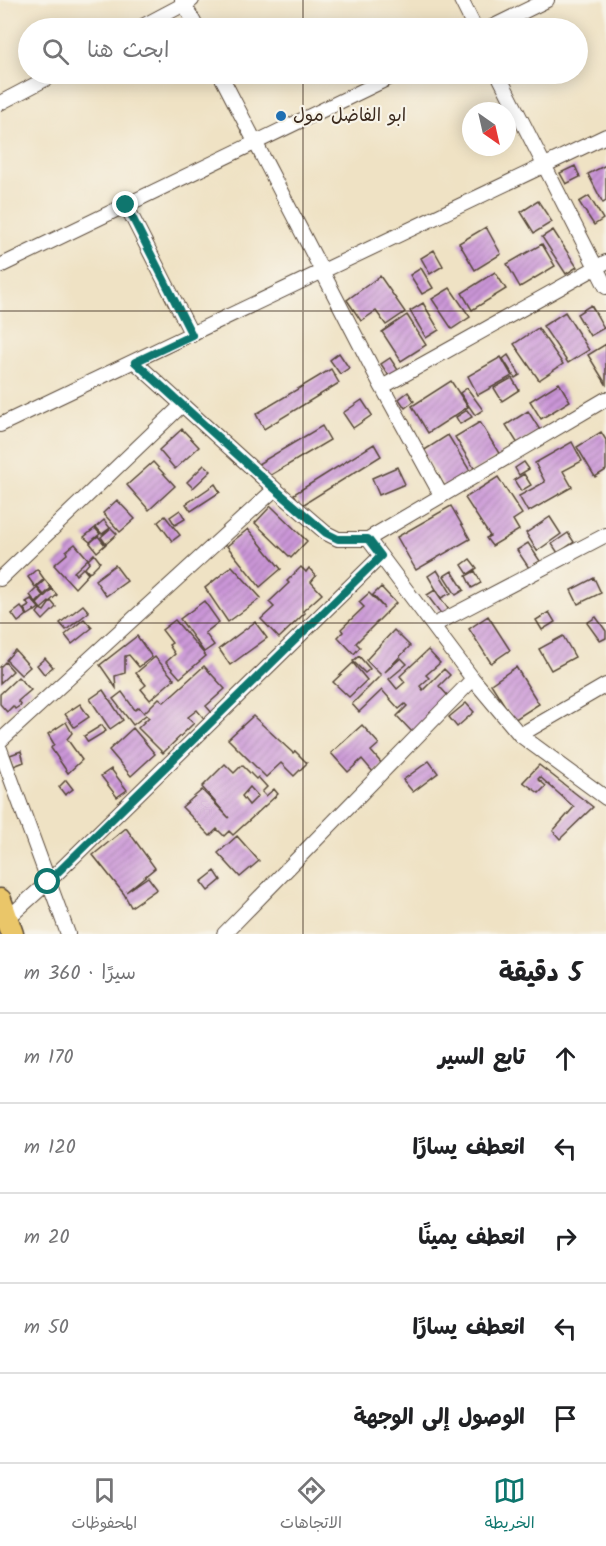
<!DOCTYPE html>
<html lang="ar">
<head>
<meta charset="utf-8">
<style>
	:root { --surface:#fff; --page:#f2f2f2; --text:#202124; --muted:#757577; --line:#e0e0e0; --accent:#0f766e }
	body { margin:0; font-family:Kalam,"Playpen Sans Arabic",sans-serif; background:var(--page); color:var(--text); direction:rtl }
	.compass { position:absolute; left:462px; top:102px; width:54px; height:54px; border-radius:50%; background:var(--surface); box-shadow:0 3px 15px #0003; rotate:146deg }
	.stop { position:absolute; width:18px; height:18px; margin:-14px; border:4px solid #0f766e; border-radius:50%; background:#fff }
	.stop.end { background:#0f766e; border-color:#fff; box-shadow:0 2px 6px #0008 }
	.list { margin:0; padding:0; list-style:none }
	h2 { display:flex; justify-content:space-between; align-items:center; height:78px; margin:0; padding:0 24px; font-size:26px }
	h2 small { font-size:20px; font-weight:400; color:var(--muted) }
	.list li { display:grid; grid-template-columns:39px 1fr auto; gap:18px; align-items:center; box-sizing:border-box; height:90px; padding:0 24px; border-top:2px solid var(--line) }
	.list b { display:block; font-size:22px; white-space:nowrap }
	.list em { font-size:20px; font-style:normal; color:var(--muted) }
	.icon { flex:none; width:33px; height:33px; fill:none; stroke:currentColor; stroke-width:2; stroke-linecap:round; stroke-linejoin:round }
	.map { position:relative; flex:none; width:606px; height:934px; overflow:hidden; direction:ltr }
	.search { position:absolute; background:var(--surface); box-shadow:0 3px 15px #0003; left:18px; right:18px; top:18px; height:66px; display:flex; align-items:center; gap:15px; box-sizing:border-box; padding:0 21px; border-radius:33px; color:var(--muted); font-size:22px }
	.sheet { height:528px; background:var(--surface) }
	nav { display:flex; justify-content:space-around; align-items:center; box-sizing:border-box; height:84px; border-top:2px solid var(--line); background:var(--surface); font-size:16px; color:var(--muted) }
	nav a { display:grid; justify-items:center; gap:3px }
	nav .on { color:var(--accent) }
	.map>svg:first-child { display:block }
	.building { fill:url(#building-hatch); fill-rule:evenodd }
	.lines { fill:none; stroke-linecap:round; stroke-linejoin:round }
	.street-casing { stroke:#564637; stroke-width:16 }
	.primary-casing { stroke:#564637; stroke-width:25 }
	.street { stroke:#fff; stroke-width:14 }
	.primary { stroke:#eac669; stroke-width:22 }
	.route { stroke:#0f766e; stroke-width:8 }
	.grid { fill:none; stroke:#3b2a1e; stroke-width:1.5; stroke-opacity:0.55 }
	.poi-dot { fill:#1f6fb2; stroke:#f7f3e8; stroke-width:2 }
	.labels { text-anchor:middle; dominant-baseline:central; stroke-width:4.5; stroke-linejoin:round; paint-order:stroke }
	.poi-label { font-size:18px; fill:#3b2a1e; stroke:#f7f3e8; text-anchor:start }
</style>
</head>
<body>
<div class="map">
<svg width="606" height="934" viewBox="0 0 606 934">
	<defs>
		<pattern id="building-hatch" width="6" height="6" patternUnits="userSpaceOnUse" patternTransform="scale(1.5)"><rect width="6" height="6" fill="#cb96d8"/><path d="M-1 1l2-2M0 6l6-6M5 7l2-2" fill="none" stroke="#a67baf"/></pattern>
	</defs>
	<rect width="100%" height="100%" fill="#f7f3e8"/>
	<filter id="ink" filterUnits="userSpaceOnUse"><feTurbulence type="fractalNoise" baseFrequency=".0167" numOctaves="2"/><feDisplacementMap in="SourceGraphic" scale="12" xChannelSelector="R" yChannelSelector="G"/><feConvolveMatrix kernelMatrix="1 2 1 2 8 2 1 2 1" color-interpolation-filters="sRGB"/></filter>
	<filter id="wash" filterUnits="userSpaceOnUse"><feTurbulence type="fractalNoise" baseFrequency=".008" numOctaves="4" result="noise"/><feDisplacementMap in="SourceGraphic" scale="24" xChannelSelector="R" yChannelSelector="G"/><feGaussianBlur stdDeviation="1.35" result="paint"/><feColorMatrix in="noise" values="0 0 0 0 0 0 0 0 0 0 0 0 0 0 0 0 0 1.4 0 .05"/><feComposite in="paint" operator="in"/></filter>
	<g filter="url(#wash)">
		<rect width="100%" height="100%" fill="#efe2c4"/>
		<g id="blocks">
			<path class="building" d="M606 165V201L603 203 588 174Z
				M575 166 580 177 566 184 560 173Z
				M589 196 603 219 594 225 579 202Z
				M538 201 552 222 534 233 521 212Z
				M486 227 501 254 475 270 459 243Z
				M553 230 577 267 566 274 542 237Z
				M542 244 555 266 520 287 507 264Z
				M434 250 443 266 430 274 421 258Z
				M421 268 433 288 422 294 410 275Z
				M495 272 506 289 472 310 462 293Z
				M380 276 405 312 386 325 376 311 361 321 347 300Z
				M450 288 470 317 452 329 432 299Z
				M423 303 439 330 426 338 410 311Z
				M591 305 604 328 590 336 577 314Z
				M565 312 589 350 568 363 543 326Z
				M407 315 426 345 401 361 382 332Z
				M538 328 563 364 539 380 514 344Z
				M606 344V384L588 355Z
				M339 353 349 368 340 374 330 360Z
				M508 355 520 375 515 378 503 359Z
				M501 357 512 376 478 395 468 376Z
				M390 358 398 370 389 376 381 364Z
				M331 369 339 383 264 429 256 414Z
				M512 378 519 390 502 401 494 388Z
				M451 381 468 407 428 433 412 406Z
				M559 383 570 401 541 419 530 401Z
				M467 388 483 410 475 415 460 393Z
				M408 392 414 401 405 408 399 399Z
				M362 400 372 415 353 428 343 413Z
				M467 410 472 417 460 424 456 417Z
				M528 411 540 430 518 444 506 425Z
				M480 422 500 455 475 470 455 437Z
				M322 426 330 440 266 478 258 464Z
				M182 429 199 447 175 469 159 450Z
				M601 432 606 440V470L595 477 577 447Z
				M448 435 470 471 445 487 423 451Z
				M572 442 582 461 563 471 572 487 528 512 519 496 545 482 535 463Z
				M374 444 381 456 301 506 294 494Z
				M153 462 175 486 149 510 127 485Z
				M524 462 529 469 519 475 515 468Z
				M204 465 211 471 193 488 187 482Z
				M397 467 405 484 379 495 372 478Z
				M524 474 531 485 521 491 514 480Z
				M498 477 522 514 513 520 519 530 492 546 486 538 490 536 465 498Z
				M215 484 220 492 191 511 186 504Z
				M117 500 135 519 120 532 103 513Z
				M271 506 307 541 291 558 255 523Z
				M451 506 470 539 416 570 397 537Z
				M180 510 185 519 175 525 170 517Z
				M165 516 180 535 172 541 158 522Z
				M550 517 561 534 537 551 526 533Z
				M104 520 110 528 102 534 96 527Z
				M95 528 100 534 90 542 84 537Z
				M111 528 117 534 106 544 101 537Z
				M248 529 281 569 260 587 227 546Z
				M568 533 574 542 558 553 552 544Z
				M98 536 105 545 97 552 90 543Z
				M528 543 540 561 529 568 517 550Z
				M75 544 88 559 74 572 76 575 83 568 88 574 75 588 54 565 67 554 66 551Z
				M94 554 100 562 89 573 85 568 90 562 88 560Z
				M470 559 477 568 468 574 462 565Z
				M115 565 127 581 106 596 95 580Z
				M232 566 261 598 228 622 205 588Z
				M301 567 306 572 309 568 316 576 311 582 322 594 303 611 305 613 279 638 261 619 274 607 269 602 289 583 287 581Z
				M37 569 44 579 35 587 28 577Z
				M437 570 451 593 441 598 428 576Z
				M452 571 464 590 456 595 444 576Z
				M475 571 481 583 472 588 466 576Z
				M594 578 601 593 578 604 571 590Z
				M45 580 51 588 44 595 37 587Z
				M381 587 396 603 356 643 360 647 354 654 338 637 343 632 341 629 364 607 359 602 369 593 384 608 373 595Z
				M37 588 43 596 36 603 30 595Z
				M52 589 57 595 41 609 37 604Z
				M435 590 449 610 442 615 427 595Z
				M31 599 39 608 35 611 34 609V611L28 615 24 609 29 606 26 602Z
				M51 601 56 607 43 620 37 613 40 609 44 611Z
				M204 601 219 622 205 633 214 645 204 652 180 619Z
				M83 605 89 612 66 630 60 623Z
				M21 607 27 615 18 622 12 614Z
				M549 612 555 622 542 630 536 620Z
				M488 616 510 650 491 663 469 629Z
				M596 617 606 631V638L600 641 587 623Z
				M84 619 92 628 72 644 65 635Z
				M175 620 206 656 180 678 166 662 175 654 169 645 172 643 162 630Z
				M255 622 267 638 230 665 219 649Z
				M394 630 410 646 385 672 401 658 407 664 389 679 397 689 405 682 400 676 428 650 440 663 426 675 429 678 420 686 423 690 444 669 450 675 439 686 450 698 414 734 397 716 407 706 405 704 399 709 382 690 359 712 352 704 381 675 366 660Z
				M137 636 152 657 139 667 129 655 125 656V673L115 676 116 688 100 665Z
				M563 636 575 657 551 670 539 649Z
				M15 650 30 667 21 675 6 660Z
				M359 656 370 669 365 673 353 661Z
				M155 657 174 679 150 700 141 689 146 685 136 673Z
				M45 658 53 667 44 674 37 665Z
				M5 662 13 671 0 683V667Z
				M353 663 367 680 349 697 333 682Z
				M204 666 225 689 206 706 213 714 206 721 197 710 188 717 194 723 163 753 138 728 149 717 146 715 133 725 113 699 122 692 135 710 139 707 144 713 159 698 164 702Z
				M516 667 539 704 514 720 491 684Z
				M18 677 31 690 18 701 21 705 15 709 13 706 7 712 0 704V694Z
				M103 690 123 720 110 729 90 699Z
				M466 703 474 712 457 727 449 717Z
				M80 704 89 717 74 727 65 714Z
				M253 716 293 753 295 751 307 763 294 776 281 763 266 777 228 739Z
				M66 722 72 733 67 739 82 760 68 773 51 748 54 744 48 734Z
				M102 725 106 731 88 742 84 736Z
				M362 725 379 744 371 751 382 764 373 772 362 759 348 772 331 753Z
				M133 728 155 754 131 776 109 750Z
				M21 751 24 762 14 766 10 755Z
				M429 761 438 773 413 792 403 780Z
				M225 764 234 773 242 765 256 779 258 777 267 787 262 792 266 796 274 789 278 794 233 835 229 831 224 836 217 829 210 836 182 807 202 790 229 818 202 787ZM250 787 258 796 249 805 242 796Z
				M539 765 593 807 560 839 553 831 574 807 540 777 538 779 546 786 539 793 523 782Z
				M111 769 127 790 117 797 101 776Z
				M66 780 73 789 65 795 59 787Z
				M126 828 155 868 126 892 148 877 157 889 131 907 124 894 93 855Z
				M237 836 259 861 240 877 218 853Z
				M215 871 221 880 208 891 201 882Z"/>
		</g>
	</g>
	<g filter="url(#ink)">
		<use href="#blocks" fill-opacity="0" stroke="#564637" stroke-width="1.5"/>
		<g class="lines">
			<g class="street-casing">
				<path id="street" d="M182 0 197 28
					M461 0 475 28
					M139 28 192 0
					M490 28 547 0
					M220 74 382 387 441 495
					M498 74 606 287
					M0 103 55 74
					M126 205 192 335
					M0 266 397 74
					M135 362 275 489 326 533 338 539H368L606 399
					M382 387 606 262
					M0 425 606 136
					M368 539 473 679 520 735 606 798
					M0 579 182 405
					M434 625 606 535
					M520 735 606 685
					M0 741 275 489
					M0 749 68 934
					M7 919 48 882 381 556
					M224 934 473 679"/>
			</g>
			<g class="primary-casing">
				<path id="primary" d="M0 900 12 934"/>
			</g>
			<use href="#street" class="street"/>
			<use href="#primary" class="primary"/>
		</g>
	</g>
	<g class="lines" filter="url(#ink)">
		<path class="route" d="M48 882 381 556 368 539H338L326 533 275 489 135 362 192 335 126 205"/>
	</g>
	<path class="grid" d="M303 0V28M303 74V934M0 311H606M0 623H606"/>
	<circle class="poi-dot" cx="281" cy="116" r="6"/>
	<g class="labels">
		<g class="poi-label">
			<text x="293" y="116">ابو الفاضل مول</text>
		</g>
	</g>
</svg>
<svg class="compass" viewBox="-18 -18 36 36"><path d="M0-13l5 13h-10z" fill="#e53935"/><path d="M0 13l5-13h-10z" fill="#757577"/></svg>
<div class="stop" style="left:48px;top:882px"></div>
<div class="stop end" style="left:126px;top:205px"></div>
<div class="search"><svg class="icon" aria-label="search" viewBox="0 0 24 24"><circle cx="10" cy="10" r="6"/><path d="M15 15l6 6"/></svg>ابحث هنا</div>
</div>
<section class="sheet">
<h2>5 دقيقة<small>سيرًا · 360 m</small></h2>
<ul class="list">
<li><svg class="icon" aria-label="ahead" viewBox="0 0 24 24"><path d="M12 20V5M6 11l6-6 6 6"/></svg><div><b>تابع السير</b></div><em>170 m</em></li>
<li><svg class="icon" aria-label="left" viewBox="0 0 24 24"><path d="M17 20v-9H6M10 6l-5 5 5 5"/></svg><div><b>انعطف يسارًا</b></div><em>120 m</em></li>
<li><svg class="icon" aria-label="right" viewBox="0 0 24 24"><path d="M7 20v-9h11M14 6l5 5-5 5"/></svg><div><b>انعطف يمينًا</b></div><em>20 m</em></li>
<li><svg class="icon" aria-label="left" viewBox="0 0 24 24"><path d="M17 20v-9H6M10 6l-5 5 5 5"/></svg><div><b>انعطف يسارًا</b></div><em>50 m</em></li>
<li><svg class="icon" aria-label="arrive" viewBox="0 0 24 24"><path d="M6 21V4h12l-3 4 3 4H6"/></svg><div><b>الوصول إلى الوجهة</b></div></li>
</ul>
</section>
<nav>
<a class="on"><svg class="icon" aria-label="map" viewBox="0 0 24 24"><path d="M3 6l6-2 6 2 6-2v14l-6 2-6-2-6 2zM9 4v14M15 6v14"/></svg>الخريطة</a>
<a><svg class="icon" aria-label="directions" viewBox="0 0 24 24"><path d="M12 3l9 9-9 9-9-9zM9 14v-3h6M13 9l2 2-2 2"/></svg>الاتجاهات</a>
<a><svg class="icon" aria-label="saved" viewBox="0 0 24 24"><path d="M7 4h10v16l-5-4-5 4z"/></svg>المحفوظات</a>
</nav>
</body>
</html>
